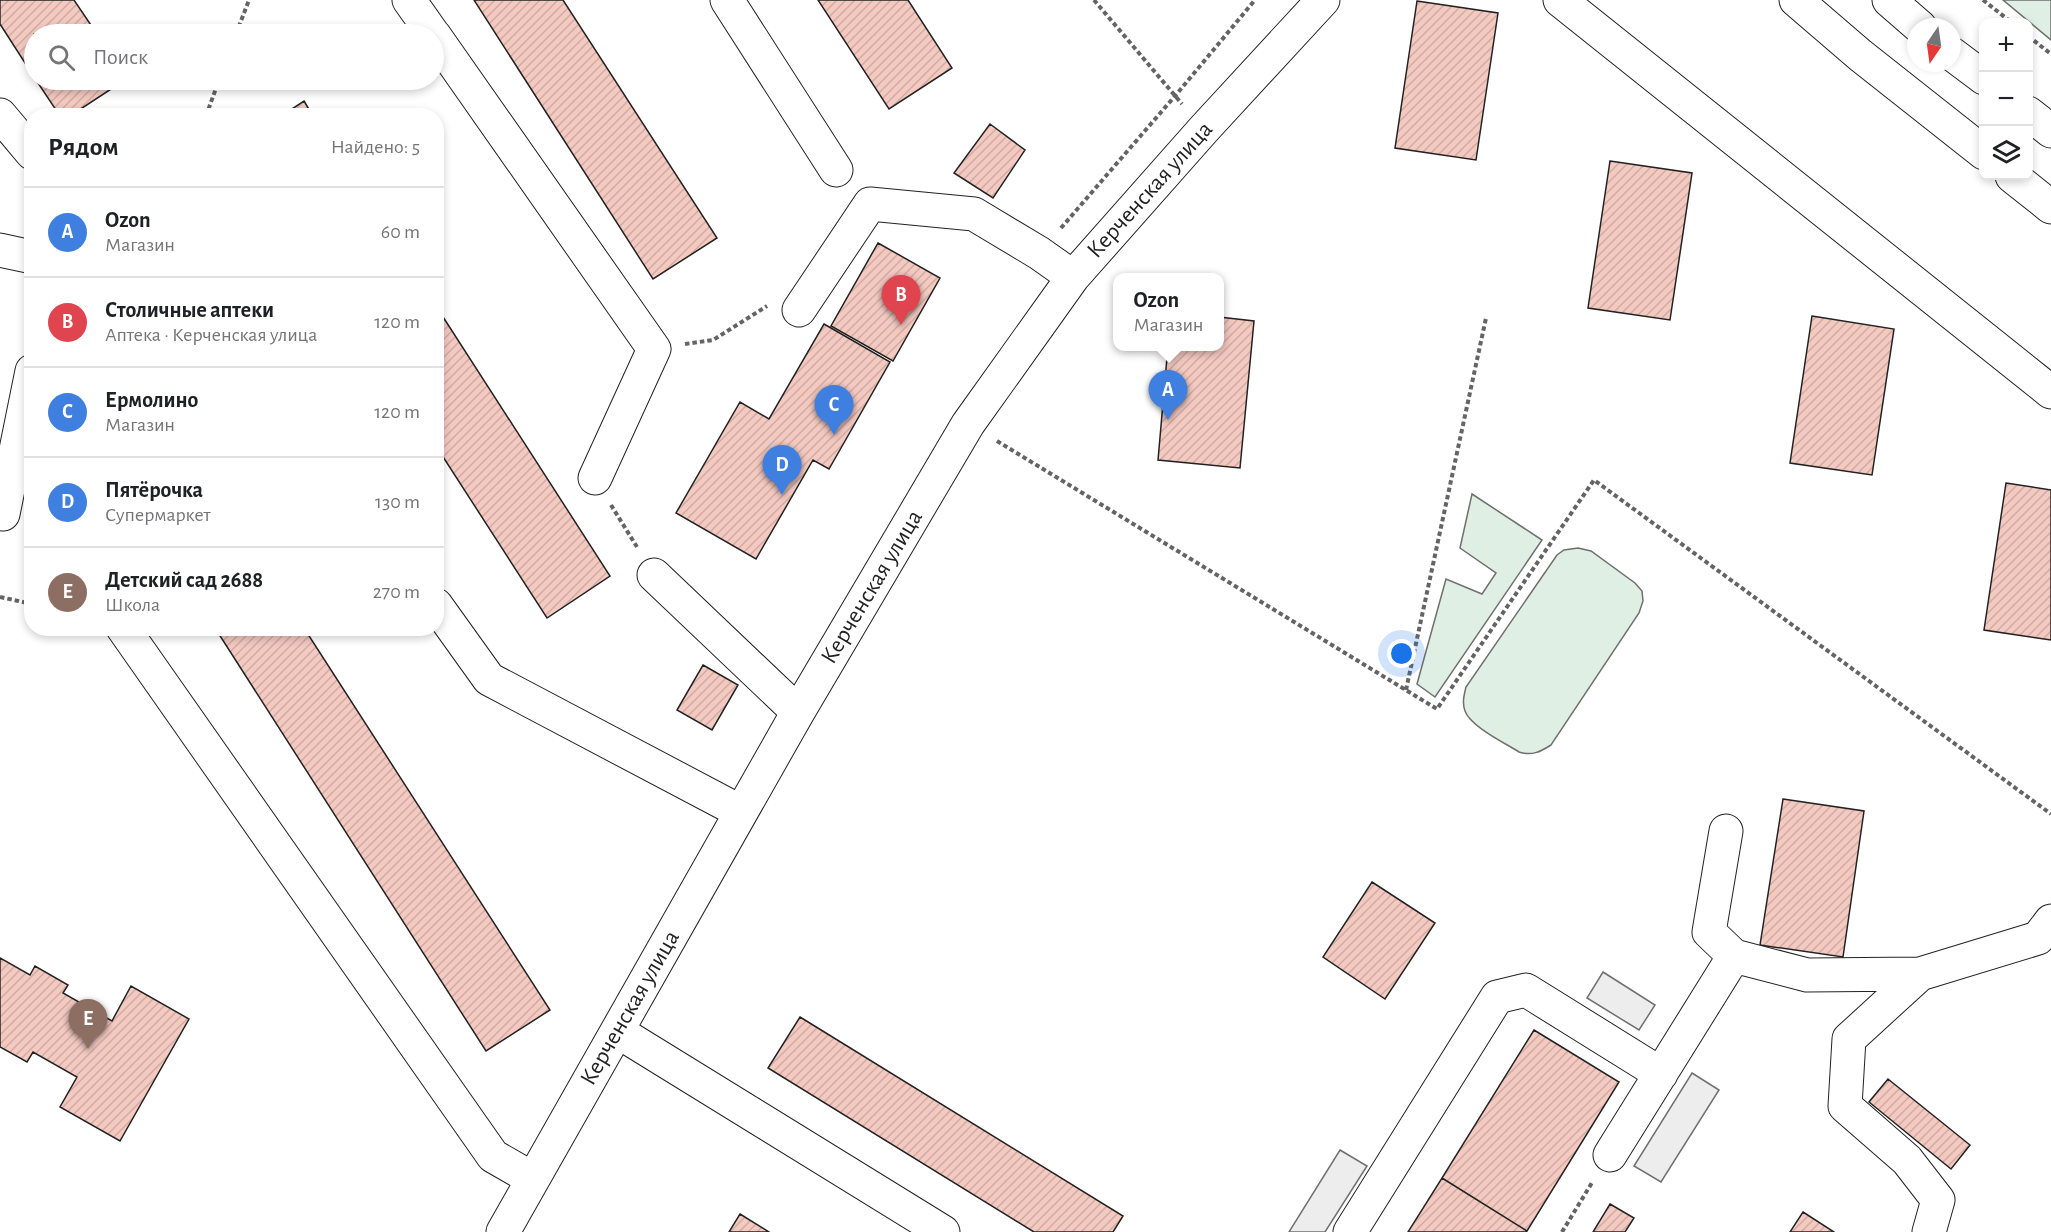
<!DOCTYPE html>
<html lang="ru">
<head>
<meta charset="utf-8">
<style>
	:root { --surface:#fff; --page:#f6f6f6; --text:#202124; --muted:#757577; --line:#e0e0e0; --accent:#b45309 }
	body { margin:0; font-family:"Alegreya Sans",sans-serif; background:var(--page); color:var(--text) }
	.controls { position:absolute; right:18px; top:18px; display:grid; overflow:hidden; border-radius:12px; box-shadow:0 3px 9px #0003 }
	.controls button { width:54px; height:54px; display:grid; place-items:center; padding:0; border:0; border-bottom:2px solid var(--line); background:var(--surface); color:var(--text); font:30px sans-serif }
	.compass { position:absolute; left:1907px; top:18px; width:54px; height:54px; border-radius:50%; background:var(--surface); box-shadow:0 3px 9px #0003; rotate:193deg }
	.you { position:absolute; left:1402px; top:654px; width:21px; height:21px; margin:-15px; border:4px solid #fff; border-radius:50%; background:#1a73e8; box-shadow:0 0 0 9px #1a73e833 }
	.badge { display:grid; place-items:center; width:39px; height:39px; border-radius:50%; background:var(--accent); color:#fff; font-size:20px; font-weight:700 }
	.pin { position:absolute; translate:-50% -50px; filter:drop-shadow(0 2px 3px #0008) }
	.pin::after { content:''; position:absolute; top:32px; width:21px; height:18px; background:inherit; clip-path:polygon(0 0,100% 0,50% 100%) }
	.popup { position:absolute; left:1113px; top:273px; width:111px; height:78px; box-sizing:border-box; display:grid; place-content:center; border-radius:12px; background:var(--surface); filter:drop-shadow(0 2px 4px #0005); font-size:20px; white-space:nowrap; color:var(--muted) }
	.popup b { font-size:22px; color:var(--text) }
	.popup::after { content:''; position:absolute; left:50%; top:100%; margin-left:-12px; border:12px solid transparent; border-top-color:var(--surface) }
	.list { margin:0; padding:0; list-style:none }
	h2 { display:flex; justify-content:space-between; align-items:center; height:78px; margin:0; padding:0 24px; font-size:26px }
	h2 small { font-size:20px; font-weight:400; color:var(--muted) }
	.list li { display:grid; grid-template-columns:39px 1fr auto; gap:18px; align-items:center; box-sizing:border-box; height:90px; padding:0 24px; border-top:2px solid var(--line) }
	.list b { display:block; font-size:22px; white-space:nowrap }
	.list p { margin:0; font-size:20px; white-space:nowrap; color:var(--muted) }
	.list em { font-size:20px; font-style:normal; color:var(--muted) }
	.icon { flex:none; width:33px; height:33px; fill:none; stroke:currentColor; stroke-width:2; stroke-linecap:round; stroke-linejoin:round }
	.map { position:relative; flex:none; width:2051px; height:1232px; overflow:hidden }
	.search { position:absolute; background:var(--surface); box-shadow:0 3px 9px #0003; left:24px; top:24px; width:420px; height:66px; display:flex; align-items:center; gap:15px; box-sizing:border-box; padding:0 21px; border-radius:33px; color:var(--muted); font-size:22px }
	.panel { position:absolute; background:var(--surface); box-shadow:0 3px 9px #0003; left:24px; top:108px; width:420px; height:528px; border-radius:24px }
	.map>svg:first-child { display:block }
	.green { fill:#e0efe3; stroke:#6f6f6f; stroke-width:1.5 }
	.parking { fill:#ededed; stroke:#6f6f6f; stroke-width:1.5 }
	.building { fill:url(#building-hatch); stroke:#222; stroke-width:1.5 }
	.lines { fill:none; stroke-linecap:round; stroke-linejoin:round }
	.minor-casing { stroke:#222; stroke-width:35 }
	.major-casing { stroke:#222; stroke-width:35 }
	.path { stroke:#646464; stroke-width:4; stroke-dasharray:4.5 3; stroke-linecap:butt }
	.minor { stroke:#fff; stroke-width:33 }
	.major { stroke:#fff; stroke-width:33 }
	.labels { text-anchor:middle; dominant-baseline:central; stroke-width:4.5; stroke-linejoin:round; paint-order:stroke }
	.street-label { font-size:24px; fill:#222; stroke:#fff }
</style>
</head>
<body>
<div class="map">
<svg width="2051" height="1232" viewBox="0 0 2051 1232">
	<defs>
		<pattern id="building-hatch" width="6" height="6" patternUnits="userSpaceOnUse" patternTransform="scale(1.5)"><rect width="6" height="6" fill="#f3c9c0"/><path d="M-1 1l2-2M0 6l6-6M5 7l2-2" fill="none" stroke="#d0aca5"/></pattern>
	</defs>
	<rect width="100%" height="100%" fill="#fff"/>
	<path class="green" d="M2003 0H2051V40Z
		M1472 494 1542 540 1435 697 1417 684 1446 579 1482 594 1496 573 1460 548Z
		M1578 548 1591 551 1635 583 1642 591 1643 601 1639 613 1551 745C1540 752 1532 756 1519 752 1505 743 1470 726 1465 711 1462 703 1464 695 1466 687L1557 555 1564 550Z"/>
	<path class="parking" d="M1603 972 1655 1005 1639 1030 1587 998Z
		M1692 1073 1719 1090 1661 1182 1634 1166Z
		M1340 1150 1367 1166 1325 1232H1289Z"/>
	<path class="building" d="M0 0H74L97 34H34V77L0 24Z
		M474 0H563L717 238 653 279Z
		M818 0H908L952 68 889 109Z
		M1417 1 1498 13 1476 160 1395 148Z
		M36 80H125L70 116H60Z
		M304 101 313 116H281Z
		M990 124 1025 150 993 198 954 173Z
		M1610 161 1692 173 1670 320 1588 308Z
		M878 243 940 278 893 361 831 326Z
		M436 306 610 576 547 618 436 446Z
		M1812 316 1894 329 1872 475 1790 463Z
		M1219 317 1254 321 1240 468 1158 460 1168 346H1219Z
		M824 324 890 362 829 469 813 460 756 559 676 513 740 402 769 419Z
		M2006 483 2051 490V640L1984 630Z
		M215 628H304L550 1010 486 1051Z
		M703 665 738 685 712 730 677 710Z
		M1783 799 1864 811 1843 957 1760 945Z
		M1372 882 1435 923 1385 999 1323 957Z
		M0 958 30 975 35 966 68 985 63 993 112 1021 131 986 189 1019 120 1141 60 1107 77 1077 33 1052 27 1062 0 1047Z
		M800 1017 1123 1216 1113 1232H1034L768 1068Z
		M1534 1030 1619 1082 1527 1231 1442 1178Z
		M1888 1079 1970 1145 1951 1169 1869 1102Z
		M1442 1178 1527 1231 1526 1232H1408Z
		M1610 1204 1634 1218 1625 1232H1593Z
		M1803 1212 1834 1232H1790Z
		M740 1214 769 1232H729Z"/>
	<g class="lines">
		<g class="minor-casing">
			<path id="minor" d="M409 0 433 34
				M727 0 836 170
				M1560 0 2051 392
				M434 35 654 349 595 478
				M0 115 32 153
				M0 250 32 257
				M799 310 870 204 974 214 1039 253 1073 277
				M0 513 3 514 32 371
				M654 575 798 712
				M436 605 489 679 741 812
				M123 628 493 1156 533 1179
				M1726 831 1709 932 1734 956 1807 975 1920 974
				M617 1031 943 1232
				M1610 1155 1734 956
				M503 1232 798 712 968 424 1073 277 1204 129 1323 0
				M1350 1232 1497 997 1526 990 1661 1074
				M1929 1232 1938 1200 1907 1160 1845 1106 1849 1039 1920 974 2038 938 2051 921"/>
		</g>
		<g class="major-casing">
			<path id="major" d="M1796 0 1860 55 1984 153
				M1889 0 1920 27
				M1952 54 1984 78
				M2028 113 2051 131
				M2012 176 2051 207"/>
		</g>
		<path class="path" d="M1094 0 1182 104
			M1983 0 2011 22
			M236 34 249 0
			M2028 36 2051 54
			M206 116 219 80
			M1061 228 1175 96 1255 0
			M685 344 713 340 767 306
			M997 441 1437 709 1594 480 2051 814
			M611 505 637 547
			M0 597 32 604
			M1406 690 1486 318
			M1562 1232 1593 1181"/>
		<use href="#minor" class="minor"/>
		<use href="#major" class="major"/>
	</g>
	<g class="labels">
		<g class="street-label">
			<text transform="translate(1150 190) rotate(-48)">Керченская улица</text>
			<text transform="translate(872 587) rotate(-59)">Керченская улица</text>
			<text transform="translate(630 1008) rotate(-60)">Керченская улица</text>
		</g>
	</g>
</svg>
<div class="controls">
<button>+</button>
<button>−</button>
<button><svg class="icon" aria-label="layers" viewBox="0 0 24 24"><path d="M12 4l9 5-9 5-9-5zM3 14l9 5 9-5"/></svg></button>
</div>
<svg class="compass" viewBox="-18 -18 36 36"><path d="M0-13l5 13h-10z" fill="#e53935"/><path d="M0 13l5-13h-10z" fill="#757577"/></svg>
<div class="you"></div>
<div class="pin badge" style="left:1168px;top:420px;background:#3f7fe0">A</div>
<div class="popup"><b>Ozon</b>Магазин</div>
<div class="pin badge" style="left:901px;top:325px;background:#e0444e">B</div>
<div class="pin badge" style="left:834px;top:435px;background:#3f7fe0">C</div>
<div class="pin badge" style="left:782px;top:495px;background:#3f7fe0">D</div>
<div class="pin badge" style="left:88px;top:1049px;background:#8d6e63">E</div>
<div class="search"><svg class="icon" aria-label="search" viewBox="0 0 24 24"><circle cx="10" cy="10" r="6"/><path d="M15 15l6 6"/></svg>Поиск</div>
<section class="panel">
<h2>Рядом<small>Найдено: 5</small></h2>
<ul class="list">
<li><span class="badge" style="background:#3f7fe0">A</span><div><b>Ozon</b><p>Магазин</p></div><em>60 m</em></li>
<li><span class="badge" style="background:#e0444e">B</span><div><b>Столичные аптеки</b><p>Аптека · Керченская улица</p></div><em>120 m</em></li>
<li><span class="badge" style="background:#3f7fe0">C</span><div><b>Ермолино</b><p>Магазин</p></div><em>120 m</em></li>
<li><span class="badge" style="background:#3f7fe0">D</span><div><b>Пятёрочка</b><p>Супермаркет</p></div><em>130 m</em></li>
<li><span class="badge" style="background:#8d6e63">E</span><div><b>Детский сад 2688</b><p>Школа</p></div><em>270 m</em></li>
</ul>
</section>
</div>
</body>
</html>
